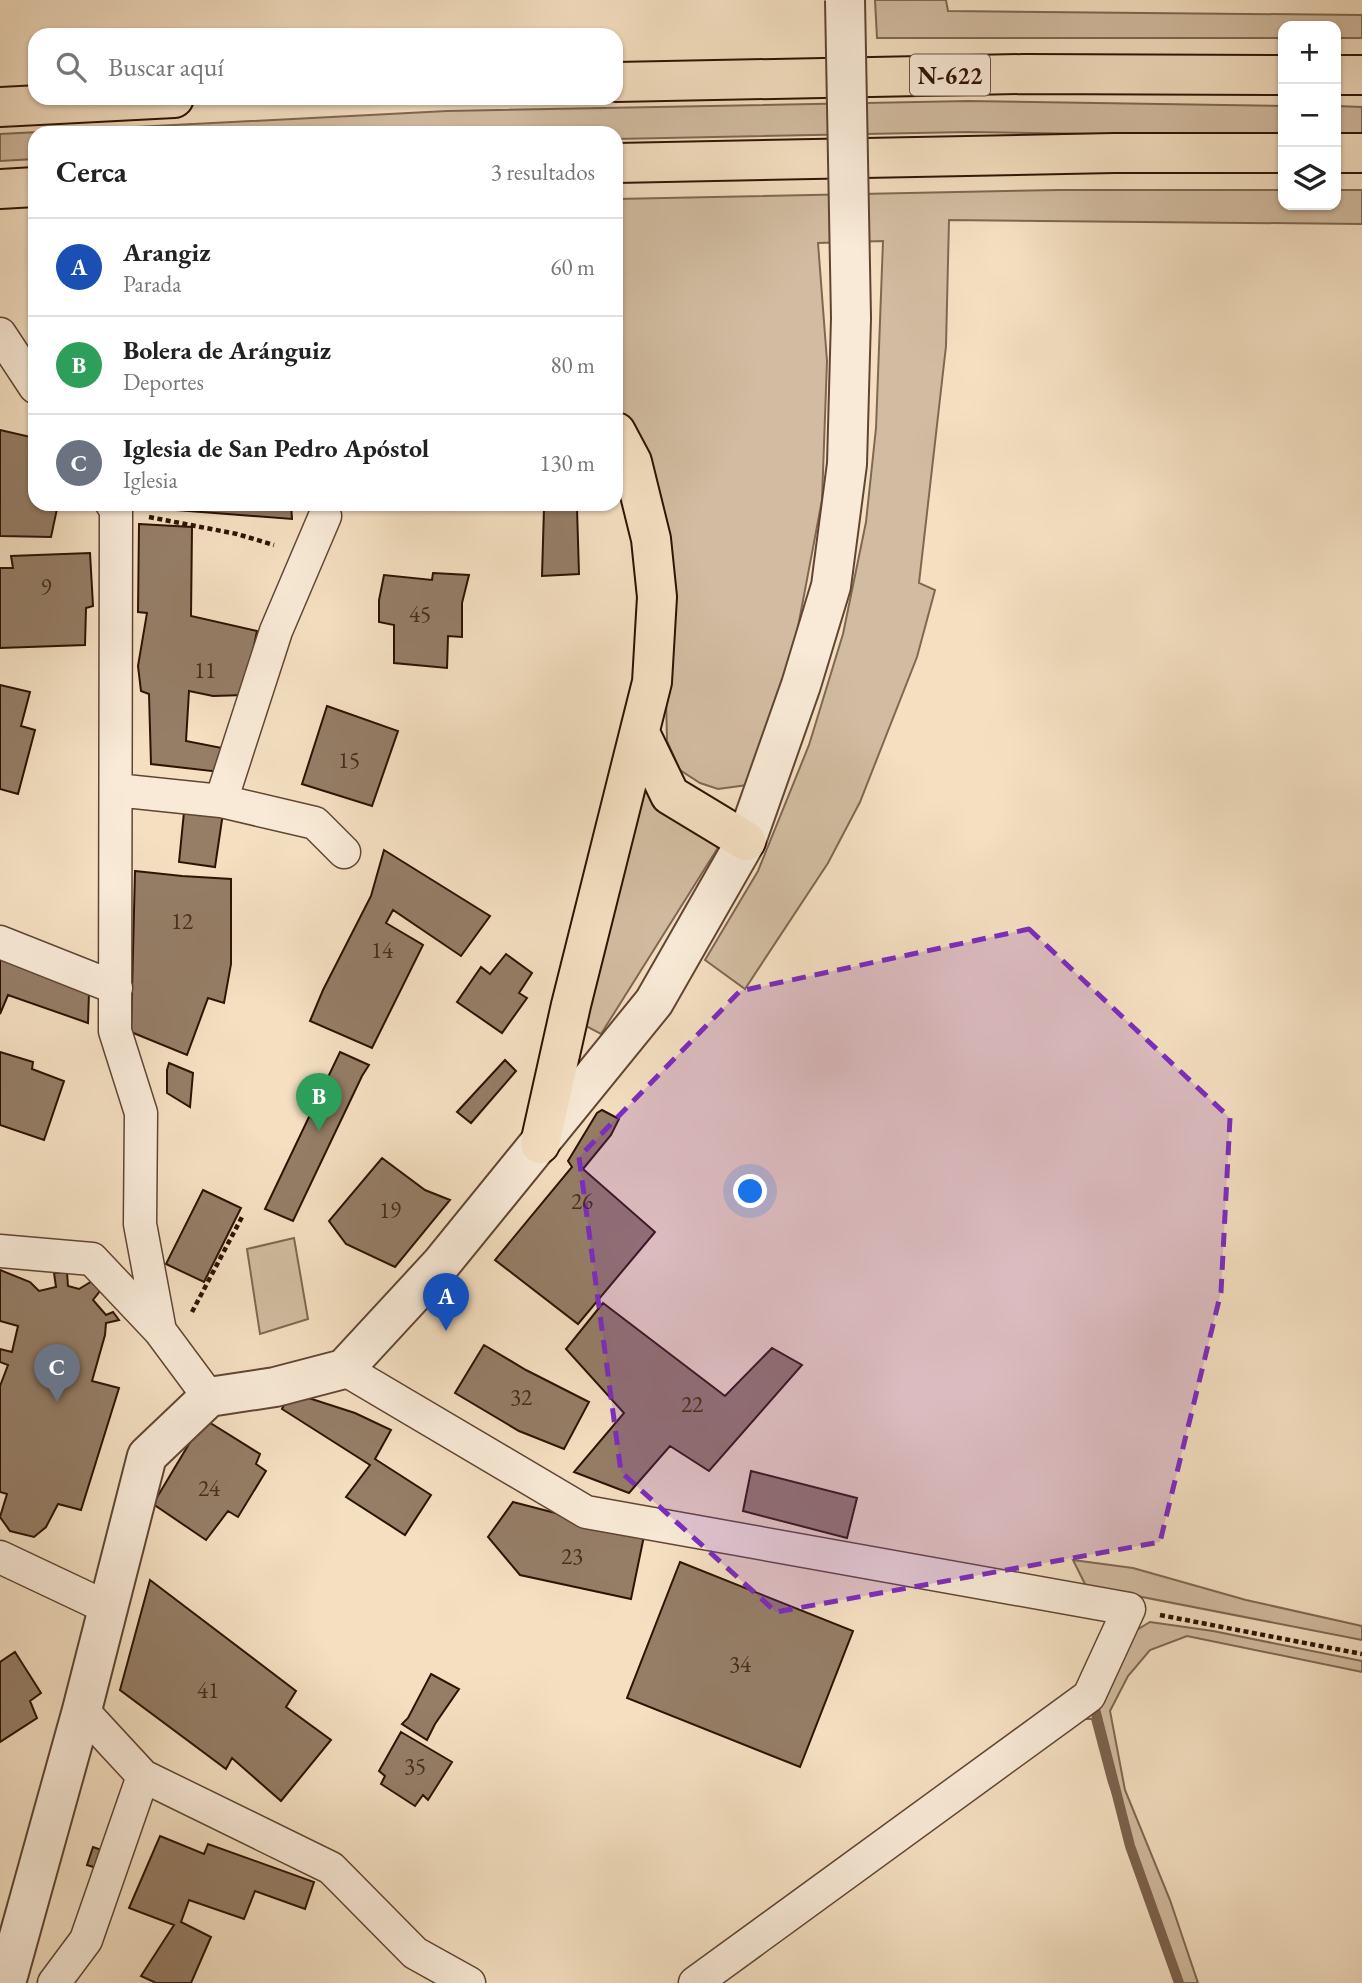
<!DOCTYPE html>
<html lang="es">
<head>
<meta charset="utf-8">
<style>
	:root { --surface:#fff; --page:#f2f2f2; --text:#222; --muted:#767676; --line:#e0e0e0; --accent:#1a73e8 }
	body { margin:0; font-family:"EB Garamond",serif; background:var(--page); color:var(--text) }
	.controls { position:absolute; right:21px; top:21px; display:grid; overflow:hidden; border-radius:14px; box-shadow:0 2px 5px #0004 }
	.controls button { width:63px; height:63px; display:grid; place-items:center; padding:0; border:0; border-bottom:2px solid var(--line); background:var(--surface); color:var(--text); font:35px sans-serif }
	.you { position:absolute; left:751px; top:1192px; width:24px; height:24px; margin:-18px; border:5px solid #fff; border-radius:50%; background:#1a73e8; box-shadow:0 0 0 10px #1a73e833 }
	.badge { display:grid; place-items:center; width:46px; height:46px; border-radius:50%; background:var(--accent); color:#fff; font-size:23px; font-weight:700 }
	.pin { position:absolute; translate:-50% -58px; filter:drop-shadow(0 2px 4px #0008) }
	.pin::after { content:''; position:absolute; top:37px; width:24px; height:21px; background:inherit; clip-path:polygon(0 0,100% 0,50% 100%) }
	.list { margin:0; padding:0; list-style:none }
	h2 { display:flex; justify-content:space-between; align-items:center; height:91px; margin:0; padding:0 28px; font-size:30px }
	h2 small { font-size:23px; font-weight:400; color:var(--muted) }
	.list li { display:grid; grid-template-columns:46px 1fr auto; gap:21px; align-items:center; box-sizing:border-box; height:98px; padding:0 28px; border-top:2px solid var(--line) }
	.list b { display:block; font-size:26px; white-space:nowrap }
	.list p { margin:0; font-size:23px; white-space:nowrap; color:var(--muted) }
	.list em { font-size:23px; font-style:normal; color:var(--muted) }
	.icon { flex:none; width:38px; height:38px; fill:none; stroke:currentColor; stroke-width:2; stroke-linecap:round; stroke-linejoin:round }
	.map { position:relative; flex:none; width:1362px; height:1983px; overflow:hidden }
	.search { position:absolute; background:var(--surface); box-shadow:0 2px 5px #0004; left:28px; top:28px; width:595px; height:77px; display:flex; align-items:center; gap:18px; box-sizing:border-box; padding:0 24px; border-radius:21px; color:var(--muted); font-size:26px }
	.panel { position:absolute; background:var(--surface); box-shadow:0 2px 5px #0004; left:28px; top:126px; width:595px; height:385px; border-radius:21px }
	.map>svg:first-child { display:block }
	.green { fill:#d2bca1; stroke:#806752; stroke-width:2 }
	.lines { fill:none; stroke-linecap:round; stroke-linejoin:round }
	.stream { stroke:#7d634f; stroke-width:10 }
	.building { fill:#957d66; stroke:#2e1204; stroke-width:2 }
	.minor-casing { stroke:#604533; stroke-width:35 }
	.tertiary-casing { stroke:#604533; stroke-width:42 }
	.trunk-casing { stroke:#2e1204; stroke-width:42 }
	.path { stroke:#2e1204; stroke-width:4.5; stroke-dasharray:5 3.5; stroke-linecap:butt }
	.minor { stroke:#f8ead7; stroke-width:32 }
	.tertiary { stroke:#f8ead7; stroke-width:38 }
	.trunk { stroke:#f4dfc1; stroke-width:38 }
	.tertiary-bridge-casing { stroke:#604533; stroke-width:42; stroke-linecap:butt }
	.tertiary-bridge { stroke:#f8ead7; stroke-width:38 }
	.marked { fill:#7b2cbf; fill-opacity:0.2; stroke:#7b2cbf; stroke-width:5; stroke-dasharray:14 9; stroke-linejoin:round }
	.labels { text-anchor:middle; dominant-baseline:central; stroke-width:7; stroke-linejoin:round; paint-order:stroke }
	.number-label { font-size:23px; fill:#482d1c }
	.shield { fill:#f8ead7; stroke:#6b5343; stroke-width:2 }
	.shield-label { font-size:24px; font-weight:bold; fill:#2e1204 }
</style>
</head>
<body>
<div class="map">
<svg width="1362" height="1983" viewBox="0 0 1362 1983">
	<rect width="100%" height="100%" fill="#f4dfc1"/>
	<filter id="stains"><feTurbulence type="fractalNoise" baseFrequency=".00286" numOctaves="4"/><feColorMatrix values="0 0 0 0 .2 0 0 0 0 .09 0 0 0 0 .02 0 0 0 .5 -.17"/></filter>
	<radialGradient id="worn" r=".72"><stop offset=".6" stop-color="#630" stop-opacity="0"/><stop offset="1" stop-color="#630" stop-opacity=".3"/></radialGradient>
	<path class="green" d="M875 0H946L948 11 1362 15V38H1336V26H1283V38H877Z
		M969 101 1283 106V137L968 132 616 139V133H35V159L0 161V134L447 111Z
		M1336 106 1362 107V138L1336 137Z
		M1059 190H1283V205H1336V190H1362V224L949 220 946 346 919 583 935 590 917 657 860 802 828 863 745 989 705 960 758 871 809 745 843 634 866 522 876 428 883 241 818 243 827 361 822 500 791 664 747 785 718 789 700 783 680 770 667 741 666 695 628 429 616 410V199Z
		M644 784 719 846 601 1034 584 1025Z
		M294 1238 308 1319 260 1334 247 1249Z
		M1073 1560 1133 1568 1246 1600 1362 1626V1640L1086 1586Z
		M1150 1622 1213 1631 1362 1661V1672L1187 1636 1150 1650 1128 1676 1110 1711 1125 1790 1170 1900 1198 1983H1181L1109 1783 1092 1719H1073L1130 1634Z"/>
	<g class="lines">
		<path class="stream" d="M1094 1705 1130 1846 1179 1983"/>
	</g>
	<path class="building" d="M0 430 35 438V504H58L51 537 0 536Z
		M164 504H291L292 519 164 509Z
		M544 508H577L579 574 542 576Z
		M139 524 192 527 191 616 257 631 244 695 213 696 189 691 186 741 222 748 220 772 151 764 149 694 141 691 138 666 147 613 138 612Z
		M90 553 93 606 86 608 85 645 0 648V568H13L11 556Z
		M433 573 469 575 462 603V637L448 636 447 668 394 663V625L379 622V600L384 575 432 580Z
		M0 685 30 692 21 726 35 730 18 794 0 789Z
		M327 706 398 731 372 806 302 784Z
		M184 812 223 813 215 867 179 862Z
		M384 850 490 916 461 956 393 910 386 923 423 945 372 1048 310 1021 323 990 371 896Z
		M135 871 182 876 231 879V964L224 1003 208 998 187 1055 131 1032Z
		M506 954 532 973 519 993 527 998 502 1033 457 1002 481 967 490 974Z
		M0 959 89 992 88 1023 8 995 0 1014Z
		M0 1052 33 1062 32 1069 64 1081 44 1140 0 1125Z
		M340 1052 369 1065 362 1076 293 1221 265 1209Z
		M505 1060 516 1071 471 1123 457 1112Z
		M169 1063 193 1073 190 1107 167 1093V1070Z
		M602 1110 619 1119 611 1135 583 1169 655 1232 578 1324 495 1260 572 1167 568 1161 597 1113Z
		M382 1158 425 1190 450 1200 395 1267 346 1244 329 1221Z
		M203 1190 241 1208 204 1282 166 1264Z
		M0 1270 30 1282 39 1291 56 1287 54 1273 67 1272 68 1286 79 1289 94 1280 104 1286 93 1300 106 1315 113 1312 119 1320 106 1323 105 1335 92 1381 119 1388 81 1510 58 1504 46 1527 34 1537 10 1531 0 1517 7 1494 0 1492V1386L8 1365 0 1362V1349L12 1352 18 1326 0 1321Z
		M603 1303 725 1396 772 1348 802 1365 709 1471 670 1446 629 1493 574 1472 624 1413 566 1349Z
		M484 1345 526 1370 589 1402 564 1449 519 1431 455 1393Z
		M290 1392 355 1413 391 1430 375 1459 431 1495 405 1535 346 1497 370 1465 282 1409Z
		M204 1419 260 1454 256 1464 266 1471 238 1517 228 1511 206 1540 153 1504Z
		M751 1471 857 1498 847 1538 743 1511Z
		M513 1502 644 1536 631 1599 520 1575 488 1537Z
		M680 1562 853 1631 800 1767 627 1698Z
		M150 1580 296 1691 286 1707 331 1740 281 1801 232 1758 226 1769 120 1690Z
		M15 1652 41 1693 30 1701 37 1718 0 1742V1662Z
		M431 1674 459 1689 435 1724 427 1740 402 1724 408 1718Z
		M401 1732 452 1762 428 1800 423 1795 415 1806 381 1784 385 1776 379 1771Z
		M160 1836 204 1854 208 1844 314 1882 305 1909 255 1891 244 1919 189 1900 181 1922 211 1937 191 1983H156L141 1976 174 1925 129 1908Z
		M93 1847 107 1852 100 1869 87 1865Z"/>
	<g class="lines">
		<g class="minor-casing">
			<path id="minor" d="M0 334 35 387
				M112 504 116 510 115 1031 141 1113 140 1224 160 1331
				M116 790 221 801 315 823 344 852
				M221 801 276 631 325 516
				M0 942 116 988
				M0 1251 92 1259 160 1331 209 1397
				M344 1369 586 1512 1129 1609 1089 1696 695 1983
				M0 1557 108 1608
				M143 1776 331 1868 415 1953 469 1983
				M54 1983 86 1940 143 1776 82 1710"/>
		</g>
		<g class="tertiary-casing">
			<path id="tertiary" d="M6 1983 82 1710 147 1456 209 1397 275 1387 344 1369 441 1264 654 1002 746 841 801 685 831 586 847 464 851 318"/>
		</g>
		<g class="trunk-casing">
			<path id="trunk" d="M1336 75H1362
				M616 82 1024 74 1283 75
				M0 107 174 98
				M1336 153H1362
				M616 163 1114 153H1283
				M0 189 35 187
				M640 733 670 795 746 841
				M540 1144 571 1005 652 682 657 597 651 539 632 462 616 432"/>
		</g>
		<path class="path" d="M149 517 237 534 274 545
			M192 1312 242 1217
			M1160 1615 1362 1654"/>
		<use href="#minor" class="minor"/>
		<use href="#tertiary" class="tertiary"/>
		<use href="#trunk" class="trunk"/>
		<g class="tertiary-bridge-casing">
			<path id="tertiary-bridge" d="M845 0 851 318"/>
		</g>
		<use href="#tertiary-bridge" class="tertiary-bridge"/>
	</g>
	<path class="marked" d="M1029 929 1230 1118 1221 1292 1160 1542 776 1612 621 1472 579 1157 740 991Z"/>
	<g class="labels">
		<g class="number-label">
			<text x="46" y="587">9</text>
			<text x="420" y="614">45</text>
			<text x="205" y="670">11</text>
			<text x="349" y="760">15</text>
			<text x="182" y="921">12</text>
			<text x="382" y="950">14</text>
			<text x="582" y="1201">26</text>
			<text x="390" y="1210">19</text>
			<text x="521" y="1397">32</text>
			<text x="692" y="1404">22</text>
			<text x="209" y="1488">24</text>
			<text x="572" y="1556">23</text>
			<text x="740" y="1664">34</text>
			<text x="208" y="1690">41</text>
			<text x="415" y="1766">35</text>
		</g>
		<rect class="shield" x="910" y="54.5" width="80" height="41" rx="5"/>
		<g class="shield-label">
			<text x="950" y="75">N-622</text>
		</g>
	</g>
	<rect width="100%" height="100%" filter="url(#stains)"/>
	<rect width="100%" height="100%" fill="url(#worn)"/>
</svg>
<div class="controls">
<button>+</button>
<button>−</button>
<button><svg class="icon" aria-label="layers" viewBox="0 0 24 24"><path d="M12 4l9 5-9 5-9-5zM3 14l9 5 9-5"/></svg></button>
</div>
<div class="you"></div>
<div class="pin badge" style="left:446px;top:1331px;background:#1a4fb4">A</div>
<div class="pin badge" style="left:319px;top:1131px;background:#2e9e5b">B</div>
<div class="pin badge" style="left:57px;top:1402px;background:#6b7280">C</div>
<div class="search"><svg class="icon" aria-label="search" viewBox="0 0 24 24"><circle cx="10" cy="10" r="6"/><path d="M15 15l6 6"/></svg>Buscar aquí</div>
<section class="panel">
<h2>Cerca<small>3 resultados</small></h2>
<ul class="list">
<li><span class="badge" style="background:#1a4fb4">A</span><div><b>Arangiz</b><p>Parada</p></div><em>60 m</em></li>
<li><span class="badge" style="background:#2e9e5b">B</span><div><b>Bolera de Aránguiz</b><p>Deportes</p></div><em>80 m</em></li>
<li><span class="badge" style="background:#6b7280">C</span><div><b>Iglesia de San Pedro Apóstol</b><p>Iglesia</p></div><em>130 m</em></li>
</ul>
</section>
</div>
</body>
</html>
